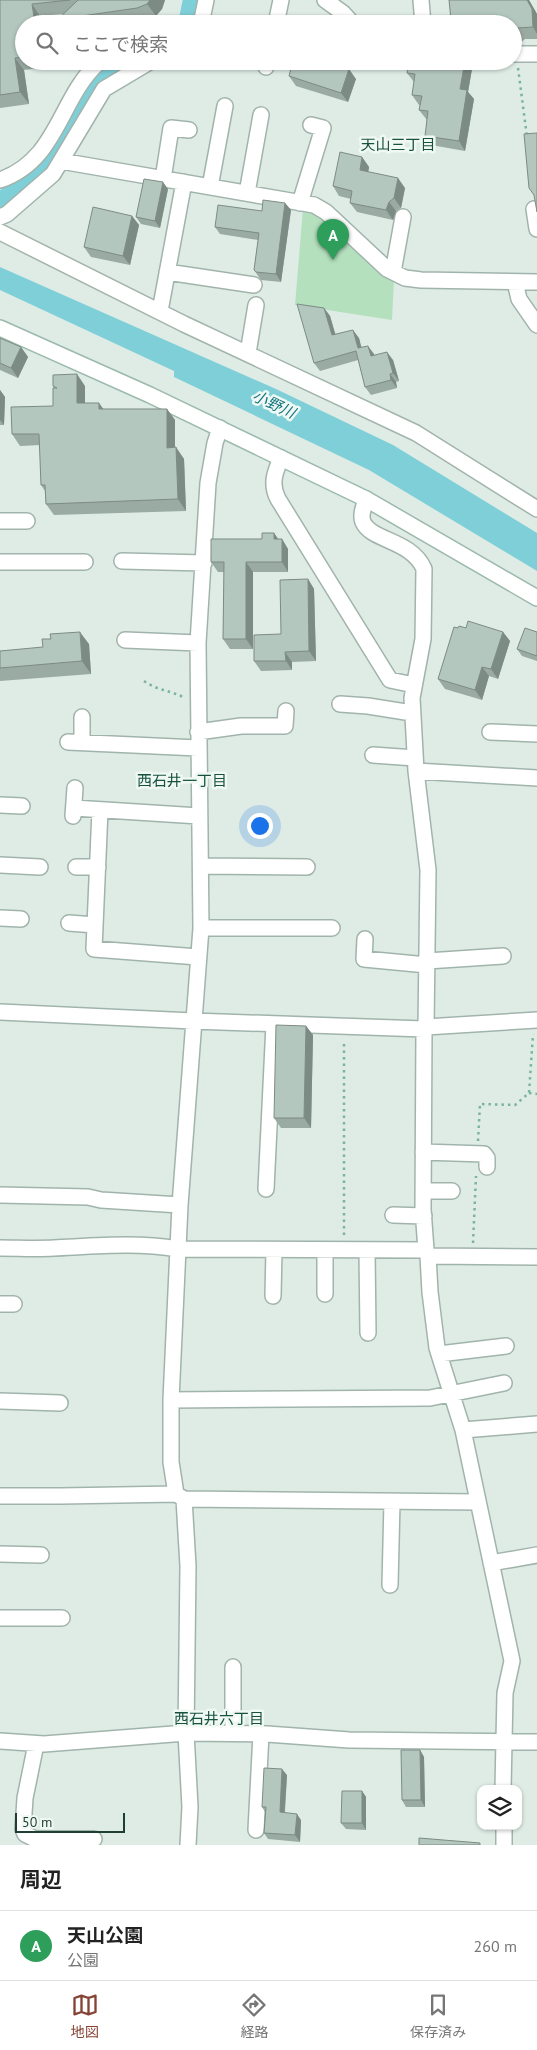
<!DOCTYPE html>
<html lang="ja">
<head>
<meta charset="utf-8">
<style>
	:root { --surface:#fff; --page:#f2f2f2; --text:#222; --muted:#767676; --line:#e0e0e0; --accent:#854334 }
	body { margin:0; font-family:"PT Sans","Noto Sans JP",sans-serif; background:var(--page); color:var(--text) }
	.controls { position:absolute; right:15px; bottom:15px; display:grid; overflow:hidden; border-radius:10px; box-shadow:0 1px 4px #0004 }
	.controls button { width:45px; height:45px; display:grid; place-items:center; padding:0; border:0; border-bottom:1px solid var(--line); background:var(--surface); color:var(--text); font:25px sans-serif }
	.scale { position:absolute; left:15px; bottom:12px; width:110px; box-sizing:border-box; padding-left:5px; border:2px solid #1e3d33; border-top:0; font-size:14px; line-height:18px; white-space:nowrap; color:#1e3d33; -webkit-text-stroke:4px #eff8f3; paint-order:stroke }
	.you { position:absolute; left:259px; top:825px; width:18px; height:18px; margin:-12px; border:4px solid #fff; border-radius:50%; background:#1a73e8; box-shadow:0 0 0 8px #1a73e833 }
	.badge { display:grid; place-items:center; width:32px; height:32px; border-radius:50%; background:var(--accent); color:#fff; font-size:16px; font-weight:700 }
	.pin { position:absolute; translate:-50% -41px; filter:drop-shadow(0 1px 2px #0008) }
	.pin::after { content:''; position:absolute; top:26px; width:18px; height:15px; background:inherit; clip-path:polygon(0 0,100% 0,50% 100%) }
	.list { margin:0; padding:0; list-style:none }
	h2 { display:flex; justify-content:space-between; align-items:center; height:65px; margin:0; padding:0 20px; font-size:21px }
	h2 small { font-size:16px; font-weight:400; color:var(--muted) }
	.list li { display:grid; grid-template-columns:32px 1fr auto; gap:15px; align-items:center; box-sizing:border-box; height:70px; padding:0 20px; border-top:1px solid var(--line) }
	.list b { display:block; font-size:19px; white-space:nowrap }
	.list p { margin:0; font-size:16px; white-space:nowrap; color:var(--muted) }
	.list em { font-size:16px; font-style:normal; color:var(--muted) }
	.icon { flex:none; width:28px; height:28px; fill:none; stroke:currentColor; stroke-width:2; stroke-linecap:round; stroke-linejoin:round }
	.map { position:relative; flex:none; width:537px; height:1845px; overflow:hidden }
	.search { position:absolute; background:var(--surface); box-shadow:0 1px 4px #0004; left:15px; right:15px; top:15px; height:55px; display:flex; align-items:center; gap:12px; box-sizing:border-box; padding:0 18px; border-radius:28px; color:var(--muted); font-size:19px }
	.sheet { height:135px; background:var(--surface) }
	nav { display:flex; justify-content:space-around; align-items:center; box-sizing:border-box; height:70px; border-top:1px solid var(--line); background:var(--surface); font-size:14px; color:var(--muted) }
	nav a { display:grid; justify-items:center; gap:2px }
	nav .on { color:var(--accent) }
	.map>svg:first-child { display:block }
	.green { fill:#b4e0be }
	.water { fill:#7fcfd8 }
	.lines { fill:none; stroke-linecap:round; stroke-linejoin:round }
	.river { stroke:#7fcfd8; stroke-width:26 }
	.street-casing { stroke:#a1b4ac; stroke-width:18 }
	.secondary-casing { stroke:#9cb9ad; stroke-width:18 }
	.path { stroke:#7bb39f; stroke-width:2.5; stroke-dasharray:2.5 4; stroke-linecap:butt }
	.street { stroke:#fff; stroke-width:15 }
	.secondary { stroke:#fff; stroke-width:15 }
	.wall { fill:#9aaba3 }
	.shaded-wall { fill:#7d8b85 }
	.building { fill:#b3c7be; stroke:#7d8b85 }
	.labels { text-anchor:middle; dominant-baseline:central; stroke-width:5; stroke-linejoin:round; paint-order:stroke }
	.neighbourhood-label { font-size:15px; fill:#175140; stroke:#eff8f3 }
	.water-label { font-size:15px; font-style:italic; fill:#117380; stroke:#eff8f3 }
</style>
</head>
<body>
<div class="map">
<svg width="537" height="1845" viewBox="0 0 537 1845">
	<rect width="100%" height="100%" fill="#deece5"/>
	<path class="green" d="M303 209C310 212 319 214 325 218 349 237 367 266 394 280L392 320 295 305Z"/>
	<path class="water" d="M0 267 276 389 393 445 537 533V571L369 470 174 377V371L0 290Z"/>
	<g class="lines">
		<path class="river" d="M191 24 196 0
			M0 209 44 165 94 85 130 61"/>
		<g class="street-casing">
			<path id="street" d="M325 0 343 13 353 24
				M421 0 423 24
				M201 24 206 0
				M276 24 281 0
				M513 54H537
				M266 67 268 61
				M61 161 314 205 326 212 387 269 405 278 421 280 537 282
				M163 179 171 128 189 130
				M0 180C58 160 59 99 98 63
				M210 187 225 106
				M247 193 261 115
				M300 203 323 128 311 125
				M534 209 537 229
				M0 217 7 214 53 174 104 89 151 61
				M0 232 184 324 416 433 537 509
				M167 272 254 285
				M393 272 403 217
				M515 282 519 299 537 325
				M160 311 184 182
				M248 353 256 305
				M281 458C275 472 270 484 278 499L390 680 414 685
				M366 499C364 506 360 515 363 522 371 541 412 540 424 569L423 639 412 698 416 771 428 870 426 1027 424 1029 423 1209 426 1250 428 1256 430 1292 437 1348 463 1430 512 1661 505 1693 503 1789
				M0 521H27
				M122 561 204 563
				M0 562H85
				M125 640 198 643
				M340 704 368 706 412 713
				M198 732 241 726H285L286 711
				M490 732 537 734
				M68 742 198 748
				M82 742V717
				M373 755 415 758
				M416 771 537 778
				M0 805 22 806
				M74 808 199 816
				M100 810 94 949 198 957
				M73 816 75 788
				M0 865 40 867
				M201 866 307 867
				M76 867H98
				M0 918 21 919
				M69 923 95 925
				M201 928H332
				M365 939 364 959 427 965
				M427 961 503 956
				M0 1012 193 1021 424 1029
				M426 1027 537 1020
				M423 1152 484 1154 487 1158V1167
				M266 1189 274 1024
				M423 1191H452
				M0 1195 88 1197 101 1200 180 1205
				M393 1215 424 1216
				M0 1248C18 1248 36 1249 54 1248 96 1246 137 1242 178 1249L426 1250
				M325 1250V1294
				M367 1250 368 1333
				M428 1256 537 1257
				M273 1296 274 1250
				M0 1304H14
				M439 1354 506 1346
				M171 1400 430 1398 504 1383
				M0 1401 60 1403
				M463 1430 537 1424
				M176 1494 171 1462V1400L180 1205 201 928 198 643 208 483 215 443 220 428
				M0 1496H61L176 1494 184 1499 478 1502
				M184 1499 188 1566 186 1733 190 1807 188 1845
				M0 1554 41 1555
				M491 1563 537 1555
				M390 1585 392 1502
				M0 1618H62
				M233 1667V1733
				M0 1741 44 1744 186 1733 267 1734 349 1740 537 1742
				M36 1744 25 1798 23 1829 25 1834 35 1839H94
				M504 1826V1845
				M256 1830 261 1734"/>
		</g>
		<g class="secondary-casing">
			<path id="secondary" d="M0 328 150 395 366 499 537 598"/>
		</g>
		<path class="path" d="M518 68 527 137
			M144 681C158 691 170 690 185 698
			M529 1093 537 1094
			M478 1141 480 1104 515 1105 529 1093 533 1034
			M344 1235V1040
			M473 1243 476 1176"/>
		<use href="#street" class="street"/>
		<use href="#secondary" class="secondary"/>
	</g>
	<path class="wall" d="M0 0H165L162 9 156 16 145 20 119 24H53L64 14 40 16 24 24V61H54L48 67 24 70 29 104 0 108Z
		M449 0H529L537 14V39H525L519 44H513V24H453L451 20Z
		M453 61H466L472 69 468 92 474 99 465 151 431 145 425 136 427 120 419 110 420 105H419L412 95 414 82 407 73Z
		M332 64 356 79 348 102 296 86 289 76Z
		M362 157 369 167 368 172 405 188 401 208 396 211 393 220 357 212 350 203 351 199 339 196 333 186Z
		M168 189 160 228 141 224 136 217Z
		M285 203 291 210 281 282 261 280 254 270 258 240 220 234 215 227Z
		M132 216 139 225 130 265 91 257 84 247Z
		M324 308 330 316 335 334 359 338 361 348 374 354V355L393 360 399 381 396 382 397 388 371 395 365 387 358 360 320 371 314 363Z
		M0 338 21 347 28 357 18 378 0 370Z
		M53 386H85V403L104 409H167L175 420V447L184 459 186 511 54 515 46 504 45 491 41 485 40 445 20 446 12 434 53 406 54 388Z
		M0 390 5 397 4 425H0Z
		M274 533 278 539H282L288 549V572H253V649H230L223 639 224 572H218L211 562Z
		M308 579 314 589 316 661 292 662V670L261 671 254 661 281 634Z
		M466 628 503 632 510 641 498 679 489 676 482 700 445 689 438 679Z
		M537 632V661L522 656 517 649Z
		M89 644 91 674 0 681V651Z
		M306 1026 313 1035 311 1128H281L274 1118Z
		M420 1750 424 1757 425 1807H406L402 1800Z
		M287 1775 285 1813 301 1820 300 1842 268 1839 264 1833 265 1812 262 1807Z
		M362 1791 366 1797V1830L346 1829 341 1823Z"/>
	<path class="shaded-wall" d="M150 0H165L162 9 156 16 147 4Z
		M527 0H529L537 14V34L533 27Z
		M32 4 40 16 41 24H35Z
		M15 58 24 70 29 104 20 92Z
		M465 61H466L472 69 468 92 474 99 465 151 459 141 460 89Z
		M349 69 356 79 348 102 341 93Z
		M362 157 369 167 367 180 360 170Z
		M398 178 405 188 401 208 394 198Z
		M163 182 168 189 160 228 155 221Z
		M389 202 396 211 393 220 386 210Z
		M285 203 291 210 281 282 276 274Z
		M132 216 139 225 130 265 123 256Z
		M324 308 330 316 338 343 332 335Z
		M353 330 359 338 364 357 358 348Z
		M368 346 374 354 377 365 371 356Z
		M21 347 28 357 18 378 11 368Z
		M387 352 393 360 399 381 393 373Z
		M77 374 85 386V414L77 403Z
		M390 374 396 382 397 388 391 380Z
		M0 390 5 397 4 425 0 420Z
		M99 403 107 414 99 409Z
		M167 409 175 420V459L167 448Z
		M176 447 184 459 186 511 178 499Z
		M274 533 281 543 274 539Z
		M282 539 288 549V572L282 562Z
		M246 562 253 572V649L246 639Z
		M308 579 314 589 316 661 309 651Z
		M80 632 89 644 91 674 82 661Z
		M503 632 510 641 498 679 491 669Z
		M285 652 292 662V670L286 661Z
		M482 667 489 676 482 700 475 690Z
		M306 1026 313 1035 311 1128 304 1118Z
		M420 1750 424 1757 425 1807 421 1800Z
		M282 1769 287 1775 284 1819 280 1812Z
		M362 1791 366 1797V1830L362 1823Z
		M297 1814 301 1820 300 1842 295 1835Z"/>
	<path class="building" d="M0 0H70L32 4 35 24H24V57L15 58 20 92 0 95Z
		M78 0H150L147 4 137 8 82 16 73 24H53Z
		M449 0H527L532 9 533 27 517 28 513 31V24H493V17L451 20Z
		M293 61H327L326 62 349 69 341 93 289 76Z
		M409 61H465L460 89 467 90 459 141 425 136 428 111 419 110 422 96 412 95 415 74 407 73Z
		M537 133V212L534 195 529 188 524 134Z
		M340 152 362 157 360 170 398 178 394 198 389 202 386 210 350 203 352 191 333 186Z
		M144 179 163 182 155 221 136 217Z
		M263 200 285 203 276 274 256 272 254 270 259 233 215 227 218 205 262 211Z
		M93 207 132 216 123 256 84 247Z
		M297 304 324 308 332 335 353 330 358 348 368 346 371 356 387 352 393 373 390 374 391 380 365 387 356 351 314 363Z
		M0 338 21 347 11 368 0 363Z
		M77 374V403H99V409H167V448L176 447 178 499 46 504 45 485H41L39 434H12L11 407 53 406V388H57L53 386V375Z
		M262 533H274V539H282V562H246V639H223L224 562H211V539H262Z
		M308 579 309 651 285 652 286 661H254V635L281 634 280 580Z
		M468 621 503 632 491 669 482 667 475 690 438 679 454 627 458 628 459 626 466 628Z
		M525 628 537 632V656L517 649Z
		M80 632 82 661 0 668V651L43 647 42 639H51L50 634Z
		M276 1025 306 1026 304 1118H274Z
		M401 1750H420L421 1800H402Z
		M264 1768 282 1769 280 1812 297 1814 295 1835 264 1833 266 1807H262Z
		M342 1791H362V1823H341Z
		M419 1838 480 1843V1845H419Z"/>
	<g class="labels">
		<g class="neighbourhood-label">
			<text x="398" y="144">天山三丁目</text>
			<text x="182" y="780">西石井一丁目</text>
			<text x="219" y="1718">西石井六丁目</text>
		</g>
		<g class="water-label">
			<text transform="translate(274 404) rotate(25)">小野川</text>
		</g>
	</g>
</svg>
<div class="controls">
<button><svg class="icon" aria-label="layers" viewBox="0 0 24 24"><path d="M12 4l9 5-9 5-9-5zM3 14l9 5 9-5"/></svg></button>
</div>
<div class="scale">50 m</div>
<div class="you"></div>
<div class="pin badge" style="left:333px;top:260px;background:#2e9e5b">A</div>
<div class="search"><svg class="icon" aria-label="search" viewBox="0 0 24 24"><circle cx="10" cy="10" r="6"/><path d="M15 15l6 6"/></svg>ここで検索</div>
</div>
<section class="sheet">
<h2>周辺<small></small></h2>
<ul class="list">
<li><span class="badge" style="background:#2e9e5b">A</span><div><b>天山公園</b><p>公園</p></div><em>260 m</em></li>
</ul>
</section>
<nav>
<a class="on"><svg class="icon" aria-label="map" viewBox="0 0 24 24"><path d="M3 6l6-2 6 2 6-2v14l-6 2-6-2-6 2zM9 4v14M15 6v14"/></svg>地図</a>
<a><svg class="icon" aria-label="directions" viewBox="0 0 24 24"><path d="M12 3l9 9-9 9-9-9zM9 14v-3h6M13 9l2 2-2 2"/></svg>経路</a>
<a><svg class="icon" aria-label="saved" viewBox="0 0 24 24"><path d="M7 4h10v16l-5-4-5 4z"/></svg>保存済み</a>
</nav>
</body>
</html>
